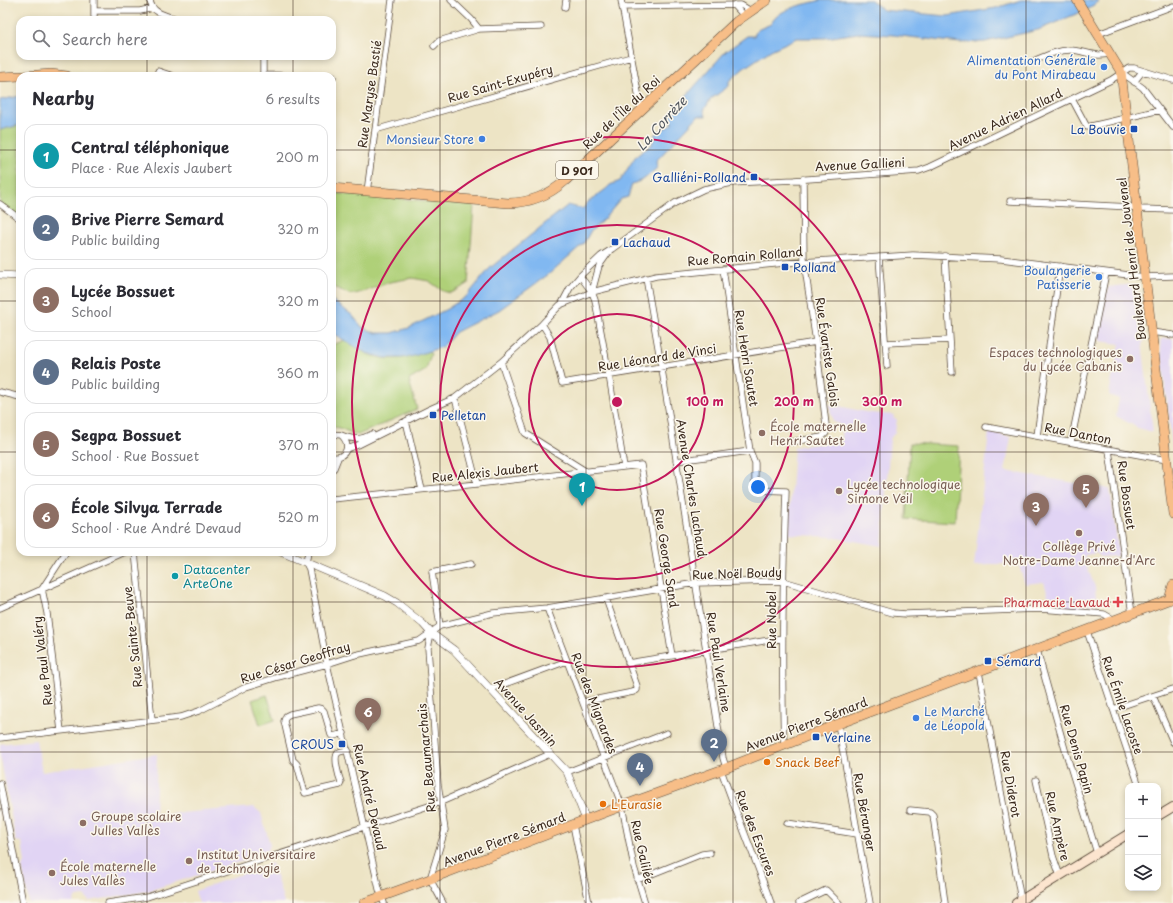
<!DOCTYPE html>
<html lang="en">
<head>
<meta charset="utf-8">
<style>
	:root { --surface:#fff; --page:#f7f7f7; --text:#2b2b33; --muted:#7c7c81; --line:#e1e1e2; --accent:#7c3aed }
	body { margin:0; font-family:"Playpen Sans",sans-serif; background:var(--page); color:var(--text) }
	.controls { position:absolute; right:12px; bottom:12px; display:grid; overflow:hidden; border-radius:8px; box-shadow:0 2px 6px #0003 }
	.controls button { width:36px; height:36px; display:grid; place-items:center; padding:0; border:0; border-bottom:1px solid var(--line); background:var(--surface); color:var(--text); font:20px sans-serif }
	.you { position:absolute; left:758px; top:487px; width:14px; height:14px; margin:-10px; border:3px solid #fff; border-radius:50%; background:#1a73e8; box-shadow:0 0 0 6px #1a73e833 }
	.badge { display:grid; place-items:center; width:26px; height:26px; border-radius:50%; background:var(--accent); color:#fff; font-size:13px; font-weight:700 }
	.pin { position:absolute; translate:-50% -33px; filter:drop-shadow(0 1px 2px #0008) }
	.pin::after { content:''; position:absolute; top:21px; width:14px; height:12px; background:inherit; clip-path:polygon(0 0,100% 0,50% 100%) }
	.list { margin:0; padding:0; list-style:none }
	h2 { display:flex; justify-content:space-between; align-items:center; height:52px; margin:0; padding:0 16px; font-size:17px }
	h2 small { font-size:13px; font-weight:400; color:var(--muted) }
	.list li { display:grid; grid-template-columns:26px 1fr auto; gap:12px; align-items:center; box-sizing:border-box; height:64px; margin:0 8px 8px; padding:0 8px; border:1px solid var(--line); border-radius:12px }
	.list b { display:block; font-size:15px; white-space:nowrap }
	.list p { margin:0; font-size:13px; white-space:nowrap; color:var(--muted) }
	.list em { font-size:13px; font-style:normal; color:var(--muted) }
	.icon { flex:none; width:22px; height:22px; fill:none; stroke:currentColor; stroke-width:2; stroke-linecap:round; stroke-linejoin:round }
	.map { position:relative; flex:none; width:1173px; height:903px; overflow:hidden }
	.search { position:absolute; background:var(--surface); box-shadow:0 2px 6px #0003; left:16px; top:16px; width:320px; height:44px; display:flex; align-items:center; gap:10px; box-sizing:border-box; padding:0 14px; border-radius:12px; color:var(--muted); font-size:15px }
	.panel { position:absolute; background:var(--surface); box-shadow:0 2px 6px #0003; left:16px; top:72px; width:320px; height:484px; border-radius:12px }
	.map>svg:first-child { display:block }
	.built { fill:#e1d4f4 }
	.green { fill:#afd078; stroke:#757d4b }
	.water { fill:#81b8f1; stroke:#5e7188 }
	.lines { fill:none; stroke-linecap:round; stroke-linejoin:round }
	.minor-casing { stroke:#564637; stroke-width:7 }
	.tertiary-casing { stroke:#564637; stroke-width:8 }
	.secondary-casing { stroke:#564637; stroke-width:10 }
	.primary-casing { stroke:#564637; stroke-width:10 }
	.minor { stroke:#fff; stroke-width:5.5 }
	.tertiary { stroke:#fff; stroke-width:7 }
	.secondary { stroke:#fce5cf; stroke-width:8 }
	.primary { stroke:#f7be88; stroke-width:9 }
	.grid { fill:none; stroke:#3b2a1e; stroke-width:1; stroke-opacity:0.55 }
	.ring { fill:none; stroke:#c2185b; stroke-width:2 }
	.shop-dot { fill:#3f7fe0; stroke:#fbf7ec; stroke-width:1.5 }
	.transit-dot { fill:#1a4fb4; stroke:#fbf7ec; stroke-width:1.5 }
	.education-dot { fill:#8d6e63; stroke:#fbf7ec; stroke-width:1.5 }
	.culture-dot { fill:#0f9aa8; stroke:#fbf7ec; stroke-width:1.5 }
	.health-dot { fill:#e0444e; stroke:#fbf7ec; stroke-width:1.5 }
	.food-dot { fill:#e8710a; stroke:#fbf7ec; stroke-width:1.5 }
	.labels { text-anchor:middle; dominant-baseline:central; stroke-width:3; stroke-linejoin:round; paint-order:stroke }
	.shield { fill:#fbf7ec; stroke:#75685c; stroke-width:1 }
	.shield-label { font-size:11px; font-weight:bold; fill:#3b2a1e }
	.shop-label { font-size:12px; fill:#366cbe; stroke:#fbf7ec; text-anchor:end }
	.street-label { font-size:12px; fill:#3b2a1e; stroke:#fbf7ec }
	.transit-label { font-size:12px; fill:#164399; stroke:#fbf7ec; text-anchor:start }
	.education-label { font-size:12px; fill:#785e54; stroke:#fbf7ec; text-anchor:start }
	.culture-label { font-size:12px; fill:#0d838f; stroke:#fbf7ec; text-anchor:start }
	.health-label { font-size:12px; fill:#be3a42; stroke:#fbf7ec; text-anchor:end }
	.food-label { font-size:12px; fill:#c56008; stroke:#fbf7ec; text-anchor:start }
	.water-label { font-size:13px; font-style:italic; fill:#50555d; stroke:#fbf7ec }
	.centre { fill:#c2185b; stroke:#fbf7ec; stroke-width:2 }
	.ring-label { font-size:12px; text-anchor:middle; font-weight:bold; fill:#c2185b; stroke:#fbf7ec; stroke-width:3; stroke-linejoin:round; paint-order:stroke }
</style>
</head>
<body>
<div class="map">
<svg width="1173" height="903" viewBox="0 0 1173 903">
	<rect width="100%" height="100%" fill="#fbf7ec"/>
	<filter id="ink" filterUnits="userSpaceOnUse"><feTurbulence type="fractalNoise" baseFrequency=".025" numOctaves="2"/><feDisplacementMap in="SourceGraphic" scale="8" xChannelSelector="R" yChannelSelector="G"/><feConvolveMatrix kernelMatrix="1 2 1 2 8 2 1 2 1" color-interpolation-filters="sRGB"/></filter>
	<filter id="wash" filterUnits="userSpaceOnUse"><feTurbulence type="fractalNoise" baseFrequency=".012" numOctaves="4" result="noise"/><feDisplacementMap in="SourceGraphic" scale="16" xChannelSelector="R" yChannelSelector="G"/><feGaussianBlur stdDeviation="0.9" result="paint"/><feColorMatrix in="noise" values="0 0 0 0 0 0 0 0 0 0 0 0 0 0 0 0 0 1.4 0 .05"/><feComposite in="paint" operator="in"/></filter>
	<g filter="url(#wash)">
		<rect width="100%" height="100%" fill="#ede4c5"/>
		<path class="built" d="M1136 284 1144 342 1142 343 1153 432 1138 428 1116 416 1119 399 1109 395 1111 383 1120 344 1100 341 1098 324H1101L1100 316 1103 315 1102 308H1105L1104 300H1106L1105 292H1108V287Z
			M1165 338 1173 339V452L1160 341 1162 339Z
			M829 404 871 413 894 415 893 418 897 419 895 432 890 439 882 546 831 537 788 534 794 447 842 441 840 424 833 422Z
			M989 432 1011 437 1005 471 1110 489 1119 556 1100 557 1097 553 1085 555 1084 559 1095 587 1097 606 1086 604 1083 609 1051 605 1044 582 1025 584 1018 563 974 566Z
			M36 740 42 772 157 754 155 815 254 807 261 813 270 845 267 853 148 891 89 901 86 898 85 896 76 897 73 903H29L22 867 25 863 22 842 16 841 0 755V744Z
			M272 863 284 903H199L195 891Z"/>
		<path class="green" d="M20 125V220L0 207V130Z
			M332 193 474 205 468 284 453 292 450 293 443 291 429 281 412 278 390 282 366 291 355 294H349L332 286Z
			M345 340C354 345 363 353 373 356 392 362 411 357 429 351L431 354 426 370 409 380 417 409 358 435C348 433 342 427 332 427V345Z
			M910 443 959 446 955 522 906 519Z
			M267 695 275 720 260 725 252 700Z"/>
		<path class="water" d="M821 0H871L883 10 947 16 996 8 1021 0H1100L1088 9 1038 30 985 42 960 43 893 35 858 33 825 38H797L771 50 744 68 729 81V86L711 99 704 110 706 116H698L656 161 657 168 643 180 632 184 628 197 621 199 603 220 590 232 584 243 549 274 499 310 456 332 442 347 414 356 402 358H385L366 353 332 333V300L352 315 362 327 376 333H392L409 328 447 309 467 296 490 268 568 205 583 209 587 203 606 189 610 185 620 181 635 157 652 144 655 134 672 124 671 113 725 52 747 36H754L757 30 771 24C779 7 805 5 821 0Z
			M20 96V125L0 130V100Z"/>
	</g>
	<g filter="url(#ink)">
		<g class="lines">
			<g class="minor-casing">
				<path id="minor" d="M94 0V16
					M150 0C151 14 169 16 180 20
					M451 0 471 19 479 29
					M621 0 641 109
					M734 5 744 16
					M565 7 566 0
					M622 7 741 5 751 11
					M94 11H140L153 8
					M1098 34 1173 6
					M434 46 439 41 479 29 541 27
					M1033 61C1045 56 1057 50 1070 50 1083 50 1098 59 1110 53
					M158 71 173 76
					M1121 72 1143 88 1173 127
					M263 75 312 76
					M263 76V56
					M332 77H333
					M1134 82 1141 73 1147 72
					M1072 99 1087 127 1160 110
					M375 130 631 57
					M367 192 392 0
					M1010 201 1132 207 1141 209 1173 210
					M0 204 20 219
					M945 256 952 372
					M879 257 887 366
					M723 269 750 451 755 463V485L758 490 786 491C783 576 781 661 784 746
					M580 276 592 292 595 300 609 375 624 467
					M646 278 663 376 723 758 726 768
					M592 292 599 266 609 252
					M561 305 570 288 580 276 601 256 612 249 675 203 704 189 732 183 794 180 919 171 930 167 1111 80 1129 68H1134L1173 80
					M542 324 550 337 562 383 816 342
					M1151 332 1173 335
					M886 343 950 340
					M501 362 525 433 587 472
					M0 392 20 397
					M455 398 477 484
					M406 421 422 490
					M986 427 1167 460
					M332 434 341 435C352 445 346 459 332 457
					M341 435C353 440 361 440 372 434
					M1037 436 1060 266
					M791 442 816 438 822 437 826 433V425L816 342 804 261 803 179
					M1071 442 1106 273
					M347 449 358 445 430 409 455 398 501 362 542 324 560 305 592 292 656 276 785 263 913 255 1001 259 1145 277 1173 276
					M1109 450 1132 614
					M676 461 750 451
					M332 470 334 468 338 458
					M332 499 477 484 641 465 672 656
					M135 552 152 720
					M308 552 306 563 309 569 327 664 379 889 384 903
					M42 589 47 613 61 731
					M42 589 66 552
					M0 608 125 552
					M547 608 622 806 634 867 645 903
					M440 626 432 572 471 564
					M1087 631 1139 786
					M431 633 428 648 438 784 445 830 430 879 443 903
					M1037 650 1066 753 1097 853
					M628 663 782 638
					M979 672 1021 900
					M491 689 567 661
					M1153 696 1173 742
					M583 702 633 692 637 690V686L606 599
					M1113 709 1173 689
					M838 724 870 903
					M344 733 334 736 331 735 324 711 322 709 318 708 290 714 286 716 284 721 293 760 297 764 305 793 340 785 341 782C339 777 333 757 338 753 340 751 345 751 348 750
					M0 738 181 717 199 711 246 687 278 677 327 664 355 655 419 641 440 626 493 613 547 608 696 583 783 581 893 613 906 614 1041 609 1104 614 1111 618 1112 622
					M721 770C737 815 755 858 771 903
					M567 772 667 733
					M1036 780 1053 856 1060 876
					M0 783 23 903
					M910 810 930 812 933 815 945 903
					M787 823 857 834
					M573 825 589 903
					M637 880 702 854 710 853
					M108 903 147 897 441 802 550 754
					M799 903 826 890 839 903"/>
			</g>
			<g class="tertiary-casing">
				<path id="tertiary" d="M0 275 20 276
					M281 552 385 596 397 603 423 624 431 633 454 650 567 772 586 820"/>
			</g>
			<g class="secondary-casing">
				<path id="secondary" d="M1158 816 1173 807
					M1016 903 1128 834"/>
			</g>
			<g class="primary-casing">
				<path id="primary" d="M1077 0 1121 72 1173 514
					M24 76 51 74 67 76
					M0 77 20 76
					M332 188 508 203C530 203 549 195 565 181L737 21 767 0
					M1169 600 1173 585
					M364 903 430 879 622 806 721 770 838 724 1173 598"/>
			</g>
			<use href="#minor" class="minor"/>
			<use href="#tertiary" class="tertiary"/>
			<use href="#secondary" class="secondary"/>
			<use href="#primary" class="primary"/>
		</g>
	</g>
	<path class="grid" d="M147 0V20M293 0V20M440 0V903M586 0V903M733 0V903M880 0V903M1026 0V903M147 56V76M293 56V76M0 150H20M332 150H1173M0 301H20M332 301H1173M0 452H20M332 452H1173M147 552V903M293 552V903M0 602H1173M0 752H1173"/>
	<g class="ring">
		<circle cx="617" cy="402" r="88"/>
		<circle cx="617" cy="402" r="177"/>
		<circle cx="617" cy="402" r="265"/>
	</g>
	<g class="shop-dot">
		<circle cx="1104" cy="67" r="4"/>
		<circle cx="482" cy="139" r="4"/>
		<circle cx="1099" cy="277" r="4"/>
		<circle cx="916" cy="718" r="4"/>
	</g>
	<g class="transit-dot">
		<rect x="1130" y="125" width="8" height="8" rx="2"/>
		<rect x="750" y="173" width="8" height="8" rx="2"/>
		<rect x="611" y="238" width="8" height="8" rx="2"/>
		<rect x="781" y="263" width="8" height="8" rx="2"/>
		<rect x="429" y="411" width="8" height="8" rx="2"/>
		<rect x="984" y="657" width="8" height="8" rx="2"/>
		<rect x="812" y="733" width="8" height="8" rx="2"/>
		<rect x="338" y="740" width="8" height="8" rx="2"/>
	</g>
	<g class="education-dot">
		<circle cx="1130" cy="359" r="4"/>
		<circle cx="762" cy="433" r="4"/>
		<circle cx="839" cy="491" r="4"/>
		<circle cx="1079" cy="533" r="4"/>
		<circle cx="83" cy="823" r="4"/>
		<circle cx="189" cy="861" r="4"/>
		<circle cx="52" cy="873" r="4"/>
	</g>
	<circle class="culture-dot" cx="175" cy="576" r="4"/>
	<path class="health-dot" d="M1116 596h4v4h4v4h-4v4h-4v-4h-4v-4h4z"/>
	<g class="food-dot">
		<circle cx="767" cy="762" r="4"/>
		<circle cx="603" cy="804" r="4"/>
	</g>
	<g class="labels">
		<rect class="shield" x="556" y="161" width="42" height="18" rx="3"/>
		<g class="shield-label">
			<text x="577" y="170">D 901</text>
		</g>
		<g class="shop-label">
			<text x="1096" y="60">Alimentation Générale<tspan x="1096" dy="14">du Pont Mirabeau</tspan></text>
			<text x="474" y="139">Monsieur Store</text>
			<text x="1091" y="270">Boulangerie<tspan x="1091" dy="14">Patisserie</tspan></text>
			<text x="924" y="711" text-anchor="start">Le Marché<tspan x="924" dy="14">de Léopold</tspan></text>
		</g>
		<g class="street-label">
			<text transform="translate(500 83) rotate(-16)">Rue Saint-Exupéry</text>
			<text transform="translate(369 94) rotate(-82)">Rue Maryse Bastié</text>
			<text transform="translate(621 112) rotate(-43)">Rue de l'Île du Roi</text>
			<text transform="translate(1005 119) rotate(-26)">Avenue Adrien Allard</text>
			<text transform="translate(860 164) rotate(-3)">Avenue Gallieni</text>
			<text transform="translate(745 256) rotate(-5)">Rue Romain Rolland</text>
			<text transform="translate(1131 259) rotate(-97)">Boulevard Henri de Jouvenel</text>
			<text transform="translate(828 352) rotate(82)">Rue Évariste Galois</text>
			<text transform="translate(657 357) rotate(-9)">Rue Léonard de Vinci</text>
			<text transform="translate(747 358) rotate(81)">Rue Henri Sautet</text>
			<text transform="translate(1078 433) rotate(11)">Rue Danton</text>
			<text transform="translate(485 472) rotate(-6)">Rue Alexis Jaubert</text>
			<text transform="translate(692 488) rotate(81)">Avenue Charles Lachaud</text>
			<text transform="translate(1127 495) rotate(82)">Rue Bossuet</text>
			<text transform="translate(667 558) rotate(81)">Rue George Sand</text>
			<text transform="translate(737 573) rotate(-2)">Rue Noël Boudy</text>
			<text transform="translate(771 620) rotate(-90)">Rue Nobel</text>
			<text transform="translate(132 637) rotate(-96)">Rue Sainte-Beuve</text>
			<text transform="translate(42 661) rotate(-97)">Rue Paul Valéry</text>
			<text transform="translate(295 662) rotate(-17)">Rue César Geoffray</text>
			<text transform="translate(719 662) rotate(81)">Rue Paul Verlaine</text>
			<text transform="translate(595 703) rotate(69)">Rue des Mignardes</text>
			<text transform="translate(1123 705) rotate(71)">Rue Émile Lacoste</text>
			<text transform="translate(526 712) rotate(48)">Avenue Jasmin</text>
			<text transform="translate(806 724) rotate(-21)">Avenue Pierre Sémard</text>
			<text transform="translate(1077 749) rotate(74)">Rue Denis Papin</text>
			<text transform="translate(426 758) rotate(-95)">Rue Beaumarchais</text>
			<text transform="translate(1011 784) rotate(80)">Rue Diderot</text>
			<text transform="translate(370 797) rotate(77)">Rue André Devaud</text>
			<text transform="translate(865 812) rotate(80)">Rue Béranger</text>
			<text transform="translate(1058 826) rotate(77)">Rue Ampère</text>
			<text transform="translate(756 833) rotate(69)">Rue des Escures</text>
			<text transform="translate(504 839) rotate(-21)">Avenue Pierre Sémard</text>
			<text transform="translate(643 852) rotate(77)">Rue Galilée</text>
		</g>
		<g class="transit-label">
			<text x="1126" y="129" text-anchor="end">La Bouvie</text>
			<text x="746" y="177" text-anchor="end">Galliéni-Rolland</text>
			<text x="623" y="242">Lachaud</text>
			<text x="793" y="267">Rolland</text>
			<text x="441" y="415">Pelletan</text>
			<text x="996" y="661">Sémard</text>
			<text x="824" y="737">Verlaine</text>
			<text x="334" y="744" text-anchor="end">CROUS</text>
		</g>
		<g class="education-label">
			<text x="1122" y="352" text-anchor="end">Espaces technologiques<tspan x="1122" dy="14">du Lycée Cabanis</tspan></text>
			<text x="770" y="426">École maternelle<tspan x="770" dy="14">Henri Sautet</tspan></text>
			<text x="847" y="484">Lycée technologique<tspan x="847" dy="14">Simone Veil</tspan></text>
			<text x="1079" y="546" text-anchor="middle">Collège Privé<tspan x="1079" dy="14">Notre-Dame Jeanne-d'Arc</tspan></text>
			<text x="91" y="816">Groupe scolaire<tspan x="91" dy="14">Julles Vallès</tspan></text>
			<text x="197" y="854">Institut Universitaire<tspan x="197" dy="14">de Technologie</tspan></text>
			<text x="60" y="866">École maternelle<tspan x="60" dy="14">Jules Vallès</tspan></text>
		</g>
		<g class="culture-label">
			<text x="183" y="569">Datacenter<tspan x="183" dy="14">ArteOne</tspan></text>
		</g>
		<g class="health-label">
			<text x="1110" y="602">Pharmacie Lavaud</text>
		</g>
		<g class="food-label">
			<text x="775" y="762">Snack Beef</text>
			<text x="611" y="804">L'Eurasie</text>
		</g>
		<g class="water-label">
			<text transform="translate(661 123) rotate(-48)">La Corrèze</text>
		</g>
	</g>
	<circle cx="617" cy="402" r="6" class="centre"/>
	<g class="ring-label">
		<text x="705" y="406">100 m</text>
		<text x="794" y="406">200 m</text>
		<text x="882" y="406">300 m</text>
	</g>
</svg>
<div class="controls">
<button>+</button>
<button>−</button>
<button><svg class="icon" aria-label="layers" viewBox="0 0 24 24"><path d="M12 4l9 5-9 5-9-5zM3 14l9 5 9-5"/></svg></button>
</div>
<div class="you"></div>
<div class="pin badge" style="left:582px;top:506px;background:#0f9aa8">1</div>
<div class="pin badge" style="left:714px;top:762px;background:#5c6f8a">2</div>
<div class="pin badge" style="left:1036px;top:526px;background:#8d6e63">3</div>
<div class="pin badge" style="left:640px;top:786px;background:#5c6f8a">4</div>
<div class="pin badge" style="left:1086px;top:508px;background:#8d6e63">5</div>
<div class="pin badge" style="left:368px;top:731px;background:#8d6e63">6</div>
<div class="search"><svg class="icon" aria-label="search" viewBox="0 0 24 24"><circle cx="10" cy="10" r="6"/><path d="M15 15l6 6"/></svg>Search here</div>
<section class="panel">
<h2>Nearby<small>6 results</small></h2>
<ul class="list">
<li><span class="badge" style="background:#0f9aa8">1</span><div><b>Central téléphonique</b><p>Place · Rue Alexis Jaubert</p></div><em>200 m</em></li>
<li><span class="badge" style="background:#5c6f8a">2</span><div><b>Brive Pierre Semard</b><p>Public building</p></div><em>320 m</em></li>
<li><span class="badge" style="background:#8d6e63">3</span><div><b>Lycée Bossuet</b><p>School</p></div><em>320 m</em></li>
<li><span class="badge" style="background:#5c6f8a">4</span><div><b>Relais Poste</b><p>Public building</p></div><em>360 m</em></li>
<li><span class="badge" style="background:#8d6e63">5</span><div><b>Segpa Bossuet</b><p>School · Rue Bossuet</p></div><em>370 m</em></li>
<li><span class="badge" style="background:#8d6e63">6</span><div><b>École Silvya Terrade</b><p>School · Rue André Devaud</p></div><em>520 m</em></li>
</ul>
</section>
</div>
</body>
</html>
